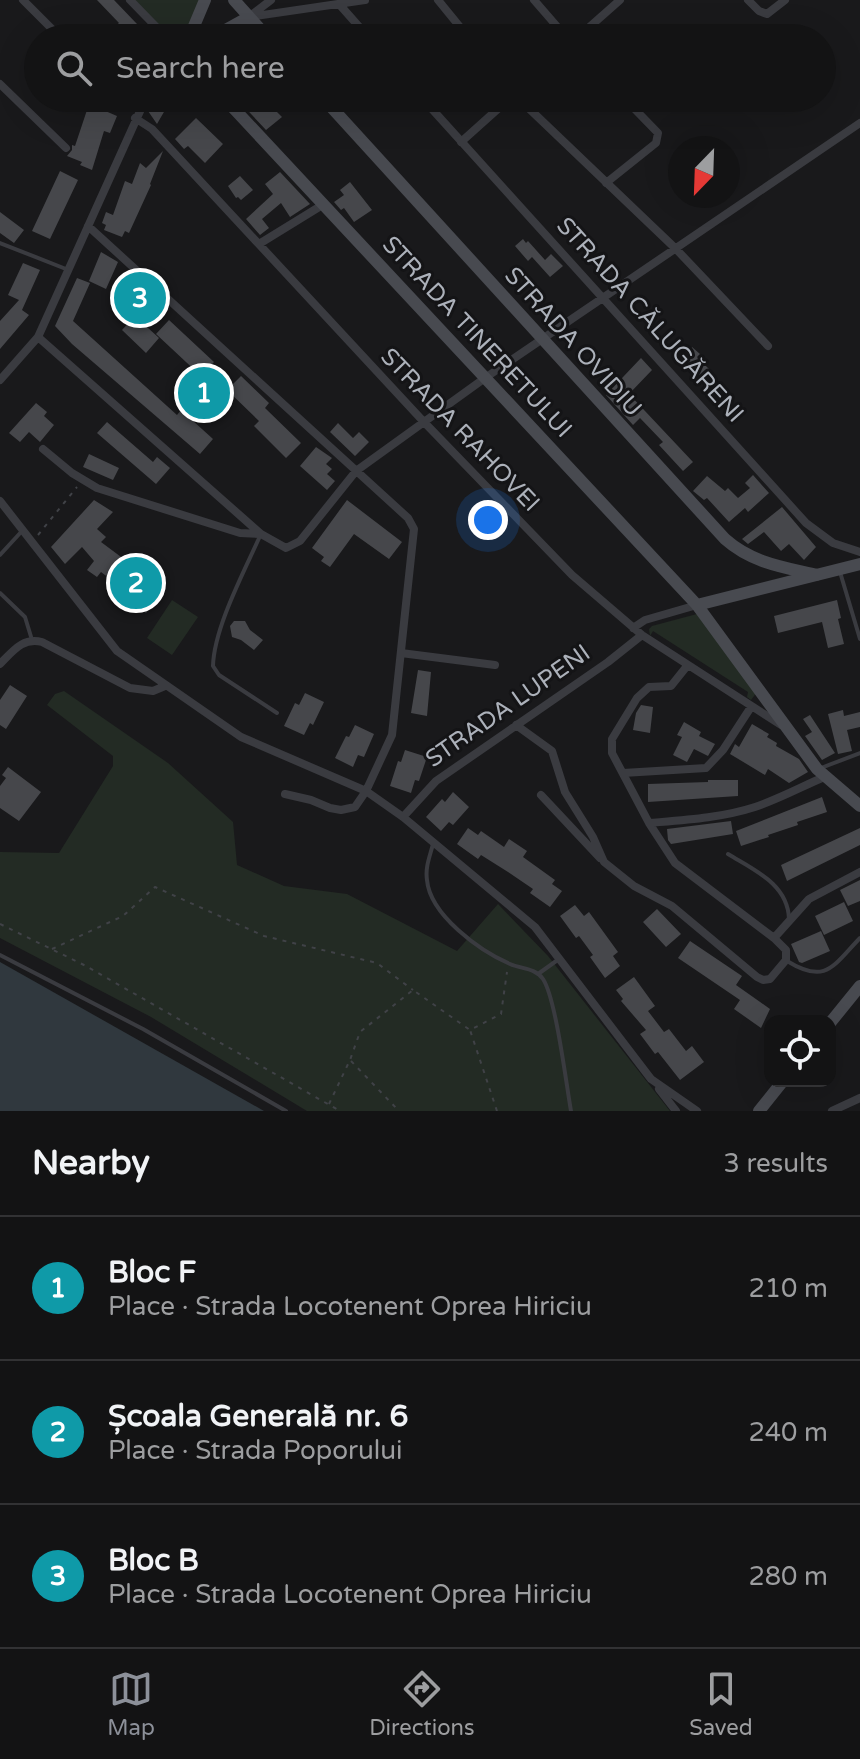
<!DOCTYPE html>
<html lang="en">
<head>
<meta charset="utf-8">
<style>
	:root { --surface:#131314; --page:#1c1c1d; --text:#f1f3f6; --muted:#9d9ea0; --line:#323234; --accent:#8c9099 }
	body { margin:0; font-family:"Varela Round",sans-serif; background:var(--page); color:var(--text) }
	.controls { position:absolute; right:24px; bottom:24px; display:grid; overflow:hidden; border-radius:16px; box-shadow:0 8px 32px #0002 }
	.controls button { width:72px; height:72px; display:grid; place-items:center; padding:0; border:0; border-bottom:2px solid var(--line); background:var(--surface); color:var(--text); font:40px sans-serif }
	.compass { position:absolute; left:668px; top:136px; width:72px; height:72px; border-radius:50%; background:var(--surface); box-shadow:0 8px 32px #0002; rotate:203deg }
	.you { position:absolute; left:488px; top:520px; width:28px; height:28px; margin:-20px; border:6px solid #fff; border-radius:50%; background:#1a73e8; box-shadow:0 0 0 12px #1a73e833 }
	.badge { display:grid; place-items:center; width:52px; height:52px; border-radius:50%; background:var(--accent); color:#fff; font-size:26px; font-weight:700 }
	.pin { position:absolute; translate:-50% -50%; border:4px solid #fff; box-shadow:0 2px 8px #0006 }
	.list { margin:0; padding:0; list-style:none }
	h2 { display:flex; justify-content:space-between; align-items:center; height:104px; margin:0; padding:0 32px; font-size:34px }
	h2 small { font-size:26px; font-weight:400; color:var(--muted) }
	.list li { display:grid; grid-template-columns:52px 1fr auto; gap:24px; align-items:center; box-sizing:border-box; height:144px; padding:0 32px; border-top:2px solid var(--line) }
	.list b { display:block; font-size:30px; white-space:nowrap }
	.list p { margin:0; font-size:26px; white-space:nowrap; color:var(--muted) }
	.list em { font-size:26px; font-style:normal; color:var(--muted) }
	.icon { flex:none; width:44px; height:44px; fill:none; stroke:currentColor; stroke-width:2; stroke-linecap:round; stroke-linejoin:round }
	.map { position:relative; flex:none; width:860px; height:1111px; overflow:hidden }
	.search { position:absolute; background:var(--surface); box-shadow:0 8px 32px #0002; left:24px; right:24px; top:24px; height:88px; display:flex; align-items:center; gap:20px; box-sizing:border-box; padding:0 28px; border-radius:44px; color:var(--muted); font-size:30px }
	.sheet { height:536px; background:var(--surface) }
	nav { display:flex; justify-content:space-around; align-items:center; box-sizing:border-box; height:112px; border-top:2px solid var(--line); background:var(--surface); font-size:22px; color:var(--muted) }
	nav a { display:grid; justify-items:center; gap:4px }
	nav .on { color:var(--accent) }
	.map>svg:first-child { display:block }
	.green { fill:#232b24 }
	.water { fill:#30383e }
	.building { fill:#46474b }
	.lines { fill:none; stroke-linecap:round; stroke-linejoin:round }
	.path { stroke:#404247; stroke-width:2; stroke-dasharray:4 6; stroke-linecap:butt }
	.lane { stroke:#3a3b40; stroke-width:4 }
	.street { stroke:#3a3b40; stroke-width:8 }
	.secondary { stroke:#484a50; stroke-width:12 }
	.labels { text-anchor:middle; dominant-baseline:central; stroke-width:6; stroke-linejoin:round; paint-order:stroke }
	.street-label { font-size:24px; fill:#acb1ba; stroke:#141416 }
</style>
</head>
<body>
<div class="map">
<svg width="860" height="1111" viewBox="0 0 860 1111">
	<rect width="100%" height="100%" fill="#19191b"/>
	<path class="green" d="M130 0H205L189 38H167Z
		M172 600 198 617 172 655 147 638Z
		M697 614 757 692 751 700 747 697 748 692 653 631 650 636 649 629 652 626Z
		M64 691 168 763 233 822 237 865 284 886 347 894 457 951 498 904 548 956 670 1111H307L151 1017 0 938V852L59 853 113 766V756L47 705 55 694Z"/>
	<path class="water" d="M0 962 264 1111H0Z"/>
	<path class="building" d="M97 0H114L137 24 123 37 114 27 119 23Z
		M155 98H172L157 124 148 111Z
		M236 98H263L282 117 266 130Z
		M89 104 117 116 110 133 104 131 92 170 80 165 82 162 67 156 72 150V145L75 146Z
		M196 118 223 144 205 163 188 146 184 149 175 139Z
		M163 151 150 184 151 185 129 233 125 231 122 237 104 230 106 225 102 223 106 212 113 215 125 181 132 184 140 163 146 168Z
		M60 171 78 180 50 239 32 231Z
		M280 172 310 204 290 217 281 203 262 219 269 228 260 235 246 219 273 194 265 184Z
		M240 176 253 190 241 200 238 197 236 198 228 186Z
		M350 182 372 210 354 222 344 208 341 210 334 202 344 195 340 190Z
		M0 212 24 230 14 243 0 233Z
		M523 239 526 243 528 241 545 260 551 254 563 266 550 277 532 257 528 261 515 246Z
		M101 252 118 262 106 289 89 281Z
		M23 263 40 270 22 310 29 315 0 349V321L19 300 8 295Z
		M77 278 90 283 73 321 177 415 181 410 213 439 200 454 72 344 55 326Z
		M135 280 158 301 145 315 122 295Z
		M135 316 159 338 146 353 122 330Z
		M169 320 214 362 201 376 156 334Z
		M692 347 700 354 697 357 709 369 695 381 690 376 693 372 681 360Z
		M641 358 652 370 629 394 693 462 683 471 659 445 663 442 640 418 633 425 606 395Z
		M199 375 222 397 209 410 186 389Z
		M241 376 269 403 265 408 301 443 286 458 254 426 259 421 227 390Z
		M36 403 47 412 44 416 54 425 40 442 29 432 20 442 9 433Z
		M107 422 153 462 157 457 170 468 156 484 97 433Z
		M338 423 353 438 359 432 369 442 355 456 330 432Z
		M316 447 332 458 326 464 332 469 327 474 335 481 327 490 300 466Z
		M89 454 119 468 113 480 83 467Z
		M753 475 769 493 748 512 745 508 729 522 707 498 704 500 693 491 707 476 725 491 728 488 738 498 750 488 745 483Z
		M94 500 113 512 97 529 106 537 101 542 164 589 146 613 136 605 139 601 101 572 97 577 87 570 94 561 82 547 65 564 51 547Z
		M347 500 402 542 389 559 354 534 330 567 321 561 324 557 312 548Z
		M782 507 816 547 804 560 789 544 781 551 764 532 748 544 742 539Z
		M837 600 841 618 838 619 844 644 828 648 822 622 778 633 774 616Z
		M234 621H245L250 630 263 640 254 650 241 640 232 637 230 626Z
		M418 670 431 672 427 716 411 713Z
		M10 685 27 696 6 729 0 725V700Z
		M305 693 324 702 313 725 310 723 304 735 284 726 295 703 299 705Z
		M641 705 653 707 650 733 633 730 636 713Z
		M843 710 844 716 860 712V727L847 730 852 751 838 754 828 714Z
		M810 715 835 753 822 760 805 736 812 732 803 719Z
		M684 722 701 732 699 736 715 744 708 756 694 749 687 762 673 755 682 737 677 735Z
		M752 724 769 734 767 737 777 743 776 746 799 759 808 772 789 783 768 769 765 775 730 754 735 744 739 747Z
		M355 725 374 734 364 757 358 755 353 767 335 758 346 736 349 737Z
		M405 750 427 757 419 781 415 780 411 793 390 786 398 761 401 762Z
		M8 767 41 792 19 821 0 808V786L6 778 2 775Z
		M708 780H738V796L648 802V784L708 782Z
		M453 792 469 807 453 825 449 822 441 831 426 817 442 799 445 802Z
		M822 797 827 812 797 822 798 825 768 835 769 837 741 846 736 831Z
		M731 821 733 834 671 844 668 840 667 829Z
		M468 828 478 835 481 831 504 847 509 839 527 851 523 857 555 880 552 884 562 891 550 907 530 893 533 889 511 874 481 855 478 859 457 844Z
		M860 828V845L787 881 781 865Z
		M860 880V901L848 906 840 890Z
		M844 902 853 921 824 935 815 916Z
		M575 905 584 916 589 912 618 952 613 956 620 966 605 978 590 957 593 955 579 936 576 938 560 916Z
		M657 909 681 934 666 947 643 922Z
		M821 931 830 951 802 963 799 962 791 944Z
		M690 941 742 976 736 985 770 1009 761 1028 734 1009 740 1000 678 958Z
		M634 977 655 1006 648 1011 664 1032 669 1029 686 1051 692 1046 704 1062 680 1080 658 1052 655 1054 640 1034 646 1030 621 1001 623 999 616 990Z"/>
	<g class="lines">
		<path class="path" d="M38 535 77 487
			M0 924 84 965 340 1111
			M52 949 123 916 155 887 264 936 377 963 413 990
			M351 1061 399 1111
			M329 1104 350 1060 360 1032 413 990 470 1030
			M497 1111 470 1030 501 1014 507 972"/>
		<path class="lane" d="M0 243 66 269
			M260 536C244 572 214 628 213 666L219 675 277 713
			M0 555 22 531
			M840 572 860 639
			M0 593 25 617 32 640
			M821 768 860 753
			M433 844C430 856 425 867 427 880 430 915 480 951 510 964 521 969 536 968 543 979 556 999 566 1083 571 1111
			M728 854C754 870 788 884 789 919
			M0 955 143 1029 286 1111
			M787 961C826 985 833 966 860 938
			M538 974 559 959"/>
		<path class="street" d="M23 0 61 38
			M130 0 167 38
			M438 0 469 38
			M534 0 567 38
			M748 0 759 11 767 14 785 0
			M339 4 369 38
			M250 16 271 0
			M249 17 365 0
			M577 38 620 0
			M0 84 66 148
			M422 98 806 523 833 543 860 552
			M518 98 676 249 768 346
			M135 118 152 129 423 421 572 575 642 635 781 725
			M461 142 510 98
			M606 183 656 143 658 133 624 98
			M88 226 408 518 414 529 392 735 366 791 355 807 341 810 330 808 311 800 285 794
			M259 244 324 204
			M38 337 261 534 286 548 300 541 356 471 485 378 860 123
			M0 380 38 337 146 98
			M43 449 72 473 97 488 240 533 260 534
			M0 501 117 651 241 737 366 791 403 817 535 927 651 1079 697 1111
			M633 628 645 620 697 605
			M401 653 495 665
			M0 664C13 651 23 637 42 642L130 688 153 691 165 686
			M516 725 552 751 565 792 593 837 604 862 634 886 672 906 757 977 763 980 770 979 786 960V950L774 938 675 863 649 823 612 753V739L637 698 649 687 671 686 687 666
			M623 773 706 768 723 750 751 707
			M541 795 600 858
			M403 817 436 781 608 662 642 635
			M649 823C685 820 721 818 755 807 779 799 801 787 824 777
			M774 938 809 899 860 872
			M659 1089 676 1111
			M832 1111 860 1098"/>
		<path class="secondary" d="M234 0 268 38
			M189 38 205 0
			M211 38 249 17
			M224 98 697 605 817 769 860 806
			M323 98 725 539C752 563 783 567 817 575
			M697 605 860 564
			M830 1023 860 986
			M759 1111 783 1081"/>
	</g>
	<g class="labels">
		<g class="street-label">
			<text transform="translate(650 320) rotate(48)">STRADA CĂLUGĂRENI</text>
			<text transform="translate(477 337) rotate(47)">STRADA TINERETULUI</text>
			<text transform="translate(573 342) rotate(48)">STRADA OVIDIU</text>
			<text transform="translate(460 430) rotate(46)">STRADA RAHOVEI</text>
			<text transform="translate(508 706) rotate(-35)">STRADA LUPENI</text>
		</g>
	</g>
</svg>
<div class="controls">
<button><svg class="icon" aria-label="locate" viewBox="0 0 24 24"><circle cx="12" cy="12" r="6"/><path d="M12 2v4M12 18v4M2 12h4M18 12h4"/></svg></button>
</div>
<svg class="compass" viewBox="-18 -18 36 36"><path d="M0-13l5 13h-10z" fill="#e53935"/><path d="M0 13l5-13h-10z" fill="#9d9ea0"/></svg>
<div class="you"></div>
<div class="pin badge" style="left:204px;top:393px;background:#0f9aa8">1</div>
<div class="pin badge" style="left:136px;top:583px;background:#0f9aa8">2</div>
<div class="pin badge" style="left:140px;top:298px;background:#0f9aa8">3</div>
<div class="search"><svg class="icon" aria-label="search" viewBox="0 0 24 24"><circle cx="10" cy="10" r="6"/><path d="M15 15l6 6"/></svg>Search here</div>
</div>
<section class="sheet">
<h2>Nearby<small>3 results</small></h2>
<ul class="list">
<li><span class="badge" style="background:#0f9aa8">1</span><div><b>Bloc F</b><p>Place · Strada Locotenent Oprea Hiriciu</p></div><em>210 m</em></li>
<li><span class="badge" style="background:#0f9aa8">2</span><div><b>Școala Generală nr. 6</b><p>Place · Strada Poporului</p></div><em>240 m</em></li>
<li><span class="badge" style="background:#0f9aa8">3</span><div><b>Bloc B</b><p>Place · Strada Locotenent Oprea Hiriciu</p></div><em>280 m</em></li>
</ul>
</section>
<nav>
<a class="on"><svg class="icon" aria-label="map" viewBox="0 0 24 24"><path d="M3 6l6-2 6 2 6-2v14l-6 2-6-2-6 2zM9 4v14M15 6v14"/></svg>Map</a>
<a><svg class="icon" aria-label="directions" viewBox="0 0 24 24"><path d="M12 3l9 9-9 9-9-9zM9 14v-3h6M13 9l2 2-2 2"/></svg>Directions</a>
<a><svg class="icon" aria-label="saved" viewBox="0 0 24 24"><path d="M7 4h10v16l-5-4-5 4z"/></svg>Saved</a>
</nav>
</body>
</html>
